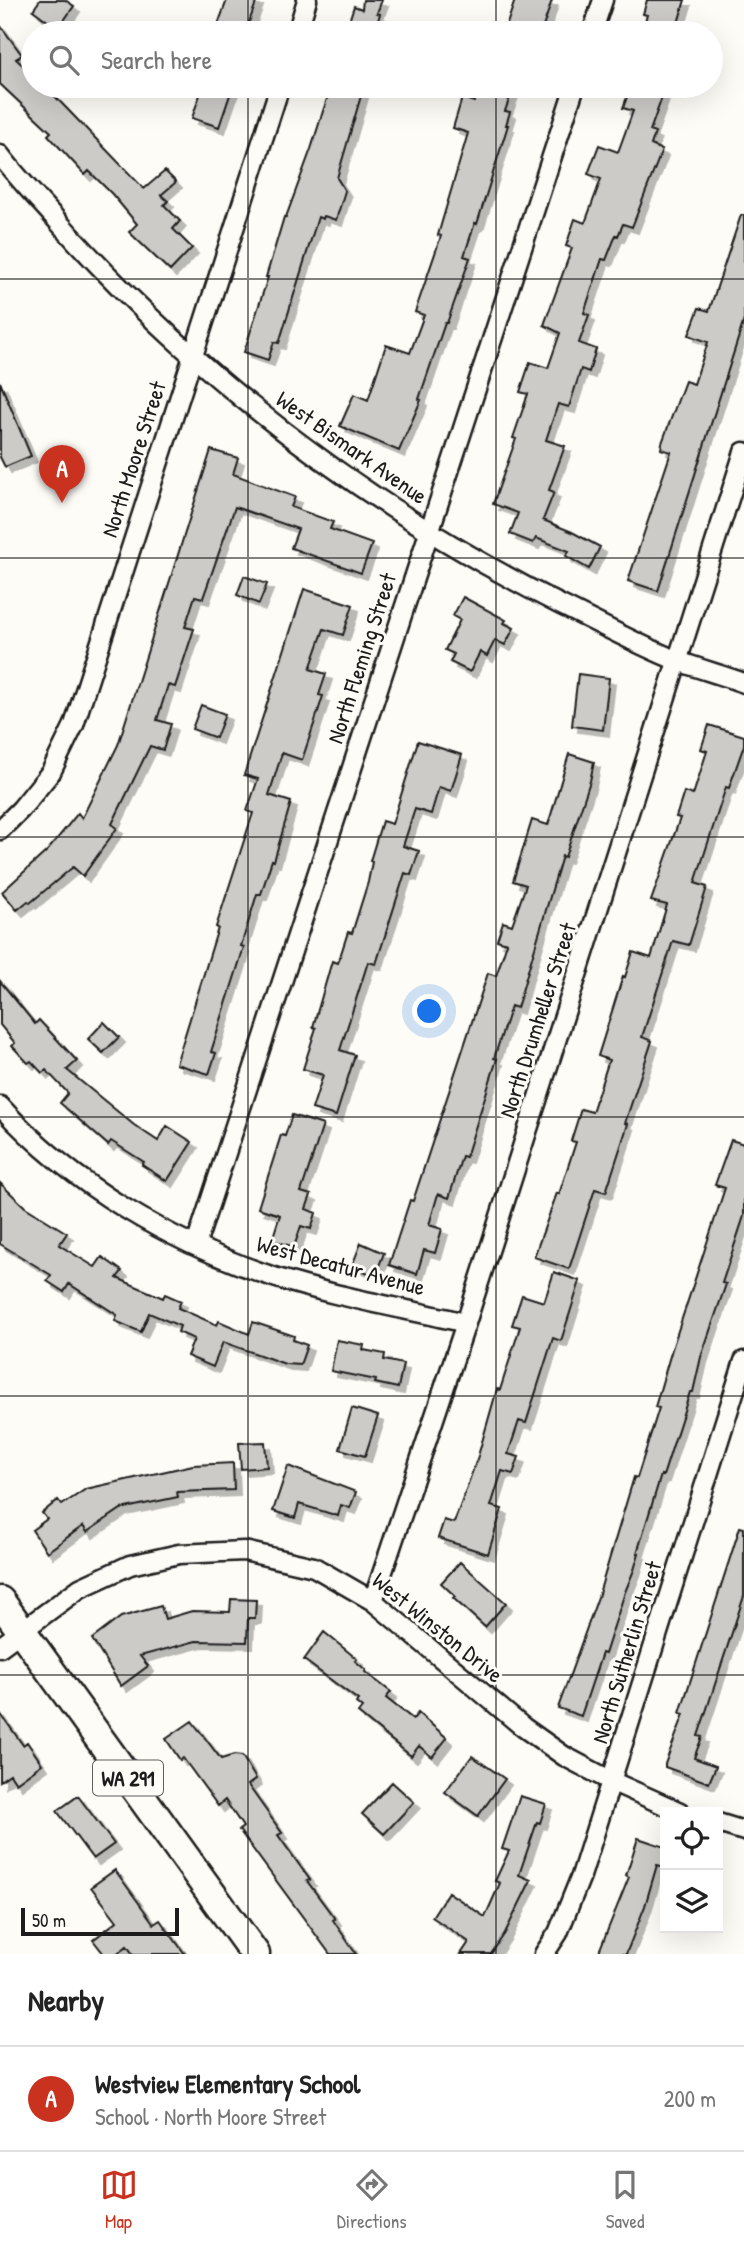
<!DOCTYPE html>
<html lang="en">
<head>
<meta charset="utf-8">
<style>
	:root { --surface:#fff; --page:#f6f6f6; --text:#222; --muted:#767676; --line:#e0e0e0; --accent:#c8321e }
	body { margin:0; font-family:"Patrick Hand",sans-serif; background:var(--page); color:var(--text) }
	.controls { position:absolute; right:21px; bottom:21px; display:grid; overflow:hidden; border-radius:0px; box-shadow:0 7px 28px #0002 }
	.controls button { width:63px; height:63px; display:grid; place-items:center; padding:0; border:0; border-bottom:2px solid var(--line); background:var(--surface); color:var(--text); font:35px sans-serif }
	.scale { position:absolute; left:21px; bottom:18px; width:158px; box-sizing:border-box; padding-left:7px; border:4px solid #1c1c1c; border-top:0; font-size:19px; line-height:24px; white-space:nowrap; color:#1c1c1c; -webkit-text-stroke:5px #fdfcf7; paint-order:stroke }
	.you { position:absolute; left:430px; top:1012px; width:24px; height:24px; margin:-18px; border:5px solid #fff; border-radius:50%; background:#1a73e8; box-shadow:0 0 0 10px #1a73e833 }
	.badge { display:grid; place-items:center; width:46px; height:46px; border-radius:50%; background:var(--accent); color:#fff; font-size:23px; font-weight:700 }
	.pin { position:absolute; translate:-50% -58px; filter:drop-shadow(0 2px 4px #0008) }
	.pin::after { content:''; position:absolute; top:37px; width:24px; height:21px; background:inherit; clip-path:polygon(0 0,100% 0,50% 100%) }
	.list { margin:0; padding:0; list-style:none }
	h2 { display:flex; justify-content:space-between; align-items:center; height:91px; margin:0; padding:0 28px; font-size:30px }
	h2 small { font-size:23px; font-weight:400; color:var(--muted) }
	.list li { display:grid; grid-template-columns:46px 1fr auto; gap:21px; align-items:center; box-sizing:border-box; height:105px; padding:0 28px; border-top:2px solid var(--line) }
	.list b { display:block; font-size:26px; white-space:nowrap }
	.list p { margin:0; font-size:23px; white-space:nowrap; color:var(--muted) }
	.list em { font-size:23px; font-style:normal; color:var(--muted) }
	.icon { flex:none; width:38px; height:38px; fill:none; stroke:currentColor; stroke-width:2; stroke-linecap:round; stroke-linejoin:round }
	.map { position:relative; flex:none; width:744px; height:1954px; overflow:hidden }
	.search { position:absolute; background:var(--surface); box-shadow:0 7px 28px #0002; left:21px; right:21px; top:21px; height:77px; display:flex; align-items:center; gap:18px; box-sizing:border-box; padding:0 24px; border-radius:38px; color:var(--muted); font-size:26px }
	.sheet { height:196px; background:var(--surface) }
	nav { display:flex; justify-content:space-around; align-items:center; box-sizing:border-box; height:98px; border-top:2px solid var(--line); background:var(--surface); font-size:19px; color:var(--muted) }
	nav a { display:grid; justify-items:center; gap:4px }
	nav .on { color:var(--accent) }
	.map>svg:first-child { display:block }
	.building { fill:#cccbc8; stroke:#1c1c1c; stroke-width:2; filter:url(#shadow) }
	.lines { fill:none; stroke-linecap:round; stroke-linejoin:round }
	.minor-casing { stroke:#1c1c1c; stroke-width:23 }
	.primary-casing { stroke:#1c1c1c; stroke-width:33 }
	.minor { stroke:#fdfcf7; stroke-width:18 }
	.primary { stroke:#fdfcf7; stroke-width:28 }
	.grid { fill:none; stroke:#1c1c1c; stroke-width:2; stroke-opacity:0.55 }
	.labels { text-anchor:middle; dominant-baseline:central; stroke-width:6; stroke-linejoin:round; paint-order:stroke }
	.shield { fill:#fdfcf7; stroke:#605f5e; stroke-width:2 }
	.shield-label { font-size:21px; font-weight:bold; fill:#1c1c1c }
	.street-label { font-size:23px; fill:#1c1c1c; stroke:#fdfcf7 }
</style>
</head>
<body>
<div class="map">
<svg width="744" height="1954" viewBox="0 0 744 1954">
	<defs>
		<filter id="shadow"><feDropShadow dx="6" dy="6" stdDeviation="0" flood-color="#0004"/></filter>
	</defs>
	<rect width="100%" height="100%" fill="#fdfcf7"/>
	<filter id="ink" filterUnits="userSpaceOnUse"><feTurbulence type="fractalNoise" baseFrequency=".0143" numOctaves="2"/><feDisplacementMap in="SourceGraphic" scale="14" xChannelSelector="R" yChannelSelector="G"/><feConvolveMatrix kernelMatrix="1 2 1 2 8 2 1 2 1" color-interpolation-filters="sRGB"/></filter>
	<g filter="url(#ink)">
		<path class="building" d="M40 0H65L74 6 58 29 33 10Z
			M227 0H257L245 33H215Z
			M363 0H382L377 13 380 14 374 33H345L354 6 362 9Z
			M515 0H552L541 33H504Z
			M647 0H685L675 33H641L647 15 643 14Z
			M0 25 22 55 16 59 33 75V86H45L144 189 165 171 176 182 161 195 168 201 164 205 180 221 173 229 192 248 170 271 129 232 137 224 112 194 89 171 85 175 48 135 51 132 0 84Z
			M203 86H233L219 127 192 118Z
			M331 86H354L363 89 337 178 345 191 336 220 324 216 323 219 318 217 279 343 274 342 268 360 244 352 268 277H266L284 217H286L311 149Z
			M479 86H514L505 111 510 112 506 125H508L477 224 475 223 464 256 470 258 447 323H445L419 399 421 400 399 451 340 426 354 394 368 400 386 345 410 353 424 315 415 312 441 236 438 235 468 133 453 128 462 98 474 102Z
			M631 86H666L650 131 655 133 651 145 662 150 632 227 623 224 618 236 616 235 606 260 602 259 584 313 589 315 579 343 596 349 589 372 581 369 569 407 558 404 546 440 565 446 549 490 554 492 543 520 572 532 600 547 589 569 566 556 569 551 536 538 533 543 510 534 518 513 493 504 516 439 513 438 528 394 520 392 530 362 548 368 560 333 544 325 572 248 566 246 575 219 585 223 601 179 588 174 599 145 618 152 633 111 623 108Z
			M741 215H744V320L658 591 628 581 671 452 661 449 662 443 685 381 694 384 708 342 689 335 699 308 709 311Z
			M0 382 31 456 5 467 0 457Z
			M211 450 238 458 233 474 295 497 291 507 333 522 330 529 372 544 361 573 291 548 298 529 235 507 203 598 195 596 185 627 194 629 175 687 168 685 157 720 171 724 163 750 150 746 112 824 117 828 83 876 73 867 30 903 28 901 17 910 2 892 48 850 78 813 82 818 118 745Z
			M244 576 267 584 259 604 237 595Z
			M304 589 353 605 343 635 324 629 310 669 326 674 319 695 323 696 315 721 302 760 282 753 269 795 291 802 274 861 272 860 261 894H257L241 946 244 947 211 1052 216 1053 209 1074 176 1064 218 928 216 927 253 813 247 811 258 779 244 775Z
			M463 597 506 620 504 623 514 628 505 645 495 640 487 656 480 652 470 672 450 662 454 654 445 650 460 620 453 616Z
			M578 674 609 678 603 730 572 726Z
			M201 705 225 714 216 738 192 729Z
			M709 725 744 736V745L729 788 726 787 695 883 707 887 689 945 673 941 642 1037 652 1041 625 1123 628 1124 606 1192 595 1189 569 1269 534 1257 557 1193 559 1194 576 1142 571 1141 581 1109 592 1112 609 1060 598 1056 623 976 625 977 633 952 651 958 667 905 651 901 680 818 676 817 684 792 693 795 707 751 701 749Z
			M418 741 462 755 451 791 439 787 431 814 415 809 403 846 419 851 411 875 405 873 376 964 368 962 340 1050 355 1055 336 1116 312 1109 323 1075 303 1069 316 1028 313 1027 332 961 338 963 348 932 352 933 368 882 372 862 370 861 382 821 392 824Z
			M569 754 594 762 590 781 565 857 562 856 517 1008 511 1006 494 1058 497 1059 466 1157 462 1156 449 1198 438 1194 429 1225 442 1229 435 1253 424 1250 417 1274 389 1265 410 1200 413 1201 488 973 496 976 507 943 497 940 503 922 512 925 526 885 513 881 532 820 548 825Z
			M0 981 35 1024 39 1020 77 1061 67 1070 134 1125 158 1141 167 1126 192 1142 167 1181 142 1165 144 1162 111 1141 108 1145 60 1103 68 1093 46 1070 42 1073 31 1061 28 1063 12 1046 15 1043 0 1025Z
			M104 1022 119 1037 103 1053 88 1039Z
			M292 1115 323 1125 301 1192 311 1195 306 1209 316 1213 311 1229 301 1226 294 1247 272 1240 280 1215 258 1208 281 1135 285 1136Z
			M731 1140 744 1144V1216L722 1283 726 1284 701 1357 693 1392H690L663 1476 661 1475 637 1553H639L634 1570 625 1592 605 1654 602 1653 581 1716 558 1708 598 1597 634 1477 637 1478 659 1408 655 1407 672 1349 725 1188 715 1185Z
			M0 1183 25 1207 67 1233 59 1245 95 1267 102 1257 122 1271 117 1278 163 1298 165 1294 181 1301 178 1308 217 1325 219 1321 249 1334 253 1322 294 1336 293 1340 307 1345 300 1365 285 1364 223 1342 213 1367 187 1356 194 1339 178 1332 180 1326 149 1313 141 1332 115 1321 117 1315 69 1284 64 1292 47 1281 51 1275 0 1244Z
			M361 1243 384 1253 375 1276 352 1266Z
			M554 1272 580 1281 561 1341 553 1338 526 1423 519 1421 508 1454 519 1457 513 1474 502 1471 491 1506 502 1509 488 1554 438 1538 444 1520 454 1523 478 1456 497 1389 500 1390 520 1327 512 1325 522 1295 544 1302Z
			M337 1340 364 1345 363 1350 385 1354 384 1360 403 1364 398 1388 375 1383 376 1380 331 1371Z
			M352 1408 378 1416 365 1456 340 1449Z
			M265 1442 267 1467 241 1469 239 1443Z
			M233 1463 234 1490 177 1492 178 1497 121 1509 87 1532 83 1526 47 1552 32 1530 47 1519 42 1513 58 1500 62 1505 86 1489 193 1465Z
			M288 1466 356 1492 350 1508 341 1505 338 1516 299 1504 295 1518 273 1511Z
			M740 1527 744 1528V1596L698 1736 702 1737 694 1758 716 1766 709 1783 665 1767V1764L684 1714 680 1713Z
			M460 1562 506 1603 485 1627 453 1598 455 1596 441 1583Z
			M231 1599 256 1600 255 1618H248L247 1642 196 1641 140 1656 148 1666 121 1686 92 1639 121 1617 161 1606 165 1619 192 1611 230 1612Z
			M324 1632 357 1659 355 1661 366 1670 365 1672 391 1692 386 1698 413 1719 418 1713 447 1738 432 1757 419 1746 411 1756 358 1713 362 1708 356 1703 358 1700 304 1660Z
			M0 1713 23 1745 27 1742 42 1764 16 1783 10 1774 0 1781Z
			M192 1721 221 1759 234 1755 242 1756 244 1759 256 1779 248 1785 282 1833 278 1835 310 1880 307 1881 335 1919 333 1920 356 1954H330L239 1830 243 1827 225 1800 218 1806 183 1758 180 1760 166 1739Z
			M472 1756 505 1779 478 1816 445 1792Z
			M392 1782 414 1802 384 1834 362 1814Z
			M78 1796 114 1844 93 1859 57 1811Z
			M520 1796 546 1804 540 1823 537 1822 519 1875 531 1880 505 1933 491 1954H461L469 1942 432 1917 448 1892 485 1917 500 1883 495 1881 509 1851 502 1849Z
			M638 1838 665 1847V1867L657 1865 645 1906 626 1954H598L629 1877 626 1875Z
			M115 1870 154 1924 160 1920 185 1954H133L127 1946 117 1954H104L93 1940 117 1921 91 1887Z"/>
		<g class="lines">
			<g class="minor-casing">
				<path id="minor" d="M297 33 307 0
					M592 33 603 0
					M0 155C19 180 42 203 63 227 203 383 372 509 559 604 598 623 638 645 678 661 700 669 722 675 744 683
					M0 830 21 809 51 772 74 725 280 86
					M0 1106C73 1186 171 1243 274 1277 336 1297 403 1308 466 1323
					M196 1245 575 86
					M373 1601 466 1323 744 452
					M0 1647 80 1588 130 1565 179 1554 244 1551 314 1567 373 1601 523 1727 564 1756 611 1781 680 1812
					M718 1823 744 1831
					M544 1954 558 1933 581 1876 744 1361"/>
			</g>
			<g class="primary-casing">
				<path id="primary" d="M0 1601 255 1954"/>
			</g>
			<use href="#minor" class="minor"/>
			<use href="#primary" class="primary"/>
		</g>
	</g>
	<path class="grid" d="M248 0V33M496 0V33M248 86V1954M496 86V1954M0 279H744M0 558H744M0 837H744M0 1117H744M0 1396H744M0 1675H744"/>
	<g class="labels">
		<rect class="shield" x="93" y="1760.5" width="70" height="35" rx="5"/>
		<g class="shield-label">
			<text x="128" y="1778">WA 291</text>
		</g>
		<g class="street-label">
			<text transform="translate(352 447) rotate(35)">West Bismark Avenue</text>
			<text transform="translate(133 459) rotate(-72)">North Moore Street</text>
			<text transform="translate(361 658) rotate(-72)">North Fleming Street</text>
			<text transform="translate(537 1020) rotate(-72)">North Drumheller Street</text>
			<text transform="translate(341 1265) rotate(15)">West Decatur Avenue</text>
			<text transform="translate(438 1627) rotate(39)">West Winston Drive</text>
			<text transform="translate(626 1652) rotate(-73)">North Sutherlin Street</text>
		</g>
	</g>
</svg>
<div class="controls">
<button><svg class="icon" aria-label="locate" viewBox="0 0 24 24"><circle cx="12" cy="12" r="6"/><path d="M12 2v4M12 18v4M2 12h4M18 12h4"/></svg></button>
<button><svg class="icon" aria-label="layers" viewBox="0 0 24 24"><path d="M12 4l9 5-9 5-9-5zM3 14l9 5 9-5"/></svg></button>
</div>
<div class="scale">50 m</div>
<div class="you"></div>
<div class="pin badge" style="left:62px;top:503px">A</div>
<div class="search"><svg class="icon" aria-label="search" viewBox="0 0 24 24"><circle cx="10" cy="10" r="6"/><path d="M15 15l6 6"/></svg>Search here</div>
</div>
<section class="sheet">
<h2>Nearby<small></small></h2>
<ul class="list">
<li><span class="badge">A</span><div><b>Westview Elementary School</b><p>School · North Moore Street</p></div><em>200 m</em></li>
</ul>
</section>
<nav>
<a class="on"><svg class="icon" aria-label="map" viewBox="0 0 24 24"><path d="M3 6l6-2 6 2 6-2v14l-6 2-6-2-6 2zM9 4v14M15 6v14"/></svg>Map</a>
<a><svg class="icon" aria-label="directions" viewBox="0 0 24 24"><path d="M12 3l9 9-9 9-9-9zM9 14v-3h6M13 9l2 2-2 2"/></svg>Directions</a>
<a><svg class="icon" aria-label="saved" viewBox="0 0 24 24"><path d="M7 4h10v16l-5-4-5 4z"/></svg>Saved</a>
</nav>
</body>
</html>
